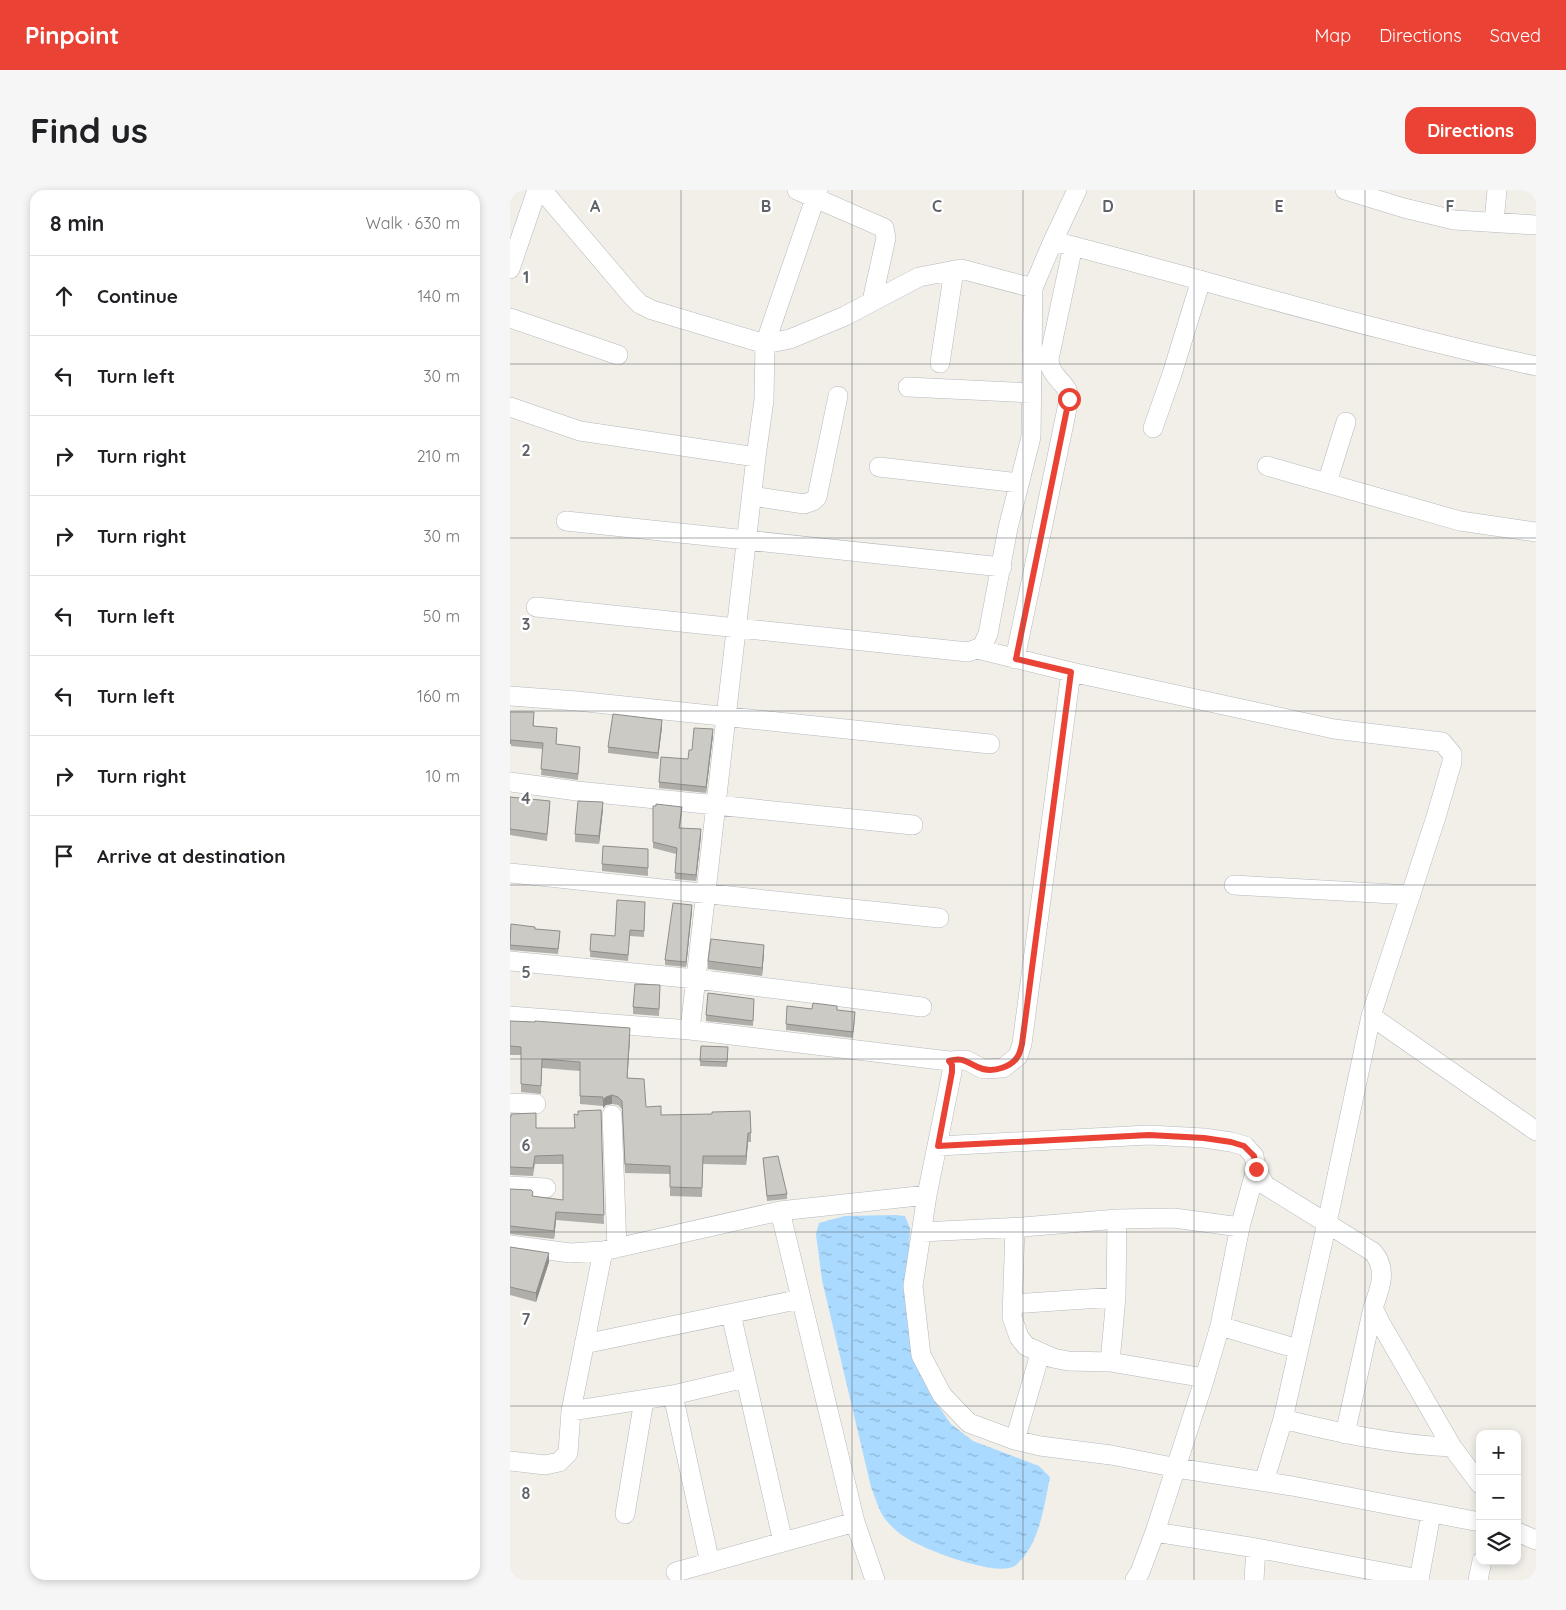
<!DOCTYPE html>
<html lang="en">
<head>
<meta charset="utf-8">
<style>
	:root { --surface:#fff; --page:#f6f6f6; --text:#202124; --muted:#757577; --line:#e0e0e0; --accent:#ea4335 }
	body { margin:0; font-family:Quicksand,sans-serif; background:var(--page); color:var(--text) }
	.controls { position:absolute; right:15px; bottom:15px; display:grid; overflow:hidden; border-radius:10px; box-shadow:0 2px 8px #0003 }
	.controls button { width:45px; height:45px; display:grid; place-items:center; padding:0; border:0; border-bottom:1px solid var(--line); background:var(--surface); color:var(--text); font:25px sans-serif }
	.stop { position:absolute; width:15px; height:15px; margin:-11px; border:4px solid #ea4335; border-radius:50%; background:#fff }
	.stop.end { background:#ea4335; border-color:#fff; box-shadow:0 1px 5px #0008 }
	.list { margin:0; padding:0; list-style:none }
	h2 { display:flex; justify-content:space-between; align-items:center; height:65px; margin:0; padding:0 20px; font-size:21px }
	h2 small { font-size:16px; font-weight:400; color:var(--muted) }
	.list li { display:grid; grid-template-columns:32px 1fr auto; gap:15px; align-items:center; box-sizing:border-box; height:80px; padding:0 20px; border-top:1px solid var(--line) }
	.list b { display:block; font-size:19px; white-space:nowrap }
	.list em { font-size:16px; font-style:normal; color:var(--muted) }
	.icon { flex:none; width:28px; height:28px; fill:none; stroke:currentColor; stroke-width:2; stroke-linecap:round; stroke-linejoin:round }
	.map { position:relative; flex:none; width:1026px; height:1390px; overflow:hidden; border-radius:15px }
	header { display:flex; align-items:center; gap:30px; box-sizing:border-box; height:70px; padding:0 25px; background:var(--accent); color:#fff }
	header strong { font-size:24px }
	nav { display:flex; gap:28px; margin-inline-start:auto; font-size:18px }
	.intro { display:flex; align-items:center; justify-content:space-between; box-sizing:border-box; height:120px; padding:0 30px }
	h1 { margin:0; font-size:35px }
	.button { padding:12px 22px; border-radius:15px; background:var(--accent); color:#fff; font-size:18px; font-weight:700 }
	main { display:flex; gap:30px; padding:0 30px }
	aside { flex:1; background:var(--surface); border-radius:15px; box-shadow:0 2px 8px #0003 }
	.map>svg:first-child { display:block }
	.water { fill:url(#water-ripples) }
	.lines { fill:none; stroke-linecap:round; stroke-linejoin:round }
	.minor-casing { stroke:#b5b8bc; stroke-width:20 }
	.minor { stroke:#fff; stroke-width:19 }
	.wall { fill:#afaea9 }
	.shaded-wall { fill:#8f8d8a }
	.building { fill:#cccac5; stroke:#8f8d8a }
	.route { stroke:#ea4335; stroke-width:6 }
	.grid { fill:none; stroke:#5f6368; stroke-width:1; stroke-opacity:0.55 }
	.grid-label { font-size:16px; text-anchor:middle; font-weight:bold; fill:#5f6368; stroke:#fff; stroke-width:5; stroke-linejoin:round; paint-order:stroke }
</style>
</head>
<body>
<header>
<strong>Pinpoint</strong>
<nav><a>Map</a><a>Directions</a><a>Saved</a></nav>
</header>
<div class="intro"><h1>Find us</h1><a class="button">Directions</a></div>
<main>
<aside>
<h2>8 min<small>Walk · 630 m</small></h2>
<ul class="list">
<li><svg class="icon" aria-label="ahead" viewBox="0 0 24 24"><path d="M12 20V5M6 11l6-6 6 6"/></svg><div><b>Continue</b></div><em>140 m</em></li>
<li><svg class="icon" aria-label="left" viewBox="0 0 24 24"><path d="M17 20v-9H6M10 6l-5 5 5 5"/></svg><div><b>Turn left</b></div><em>30 m</em></li>
<li><svg class="icon" aria-label="right" viewBox="0 0 24 24"><path d="M7 20v-9h11M14 6l5 5-5 5"/></svg><div><b>Turn right</b></div><em>210 m</em></li>
<li><svg class="icon" aria-label="right" viewBox="0 0 24 24"><path d="M7 20v-9h11M14 6l5 5-5 5"/></svg><div><b>Turn right</b></div><em>30 m</em></li>
<li><svg class="icon" aria-label="left" viewBox="0 0 24 24"><path d="M17 20v-9H6M10 6l-5 5 5 5"/></svg><div><b>Turn left</b></div><em>50 m</em></li>
<li><svg class="icon" aria-label="left" viewBox="0 0 24 24"><path d="M17 20v-9H6M10 6l-5 5 5 5"/></svg><div><b>Turn left</b></div><em>160 m</em></li>
<li><svg class="icon" aria-label="right" viewBox="0 0 24 24"><path d="M7 20v-9h11M14 6l5 5-5 5"/></svg><div><b>Turn right</b></div><em>10 m</em></li>
<li><svg class="icon" aria-label="arrive" viewBox="0 0 24 24"><path d="M6 21V4h12l-3 4 3 4H6"/></svg><div><b>Arrive at destination</b></div></li>
</ul>
</aside>
<div class="map">
<svg width="1026" height="1390" viewBox="0 0 1026 1390">
	<defs>
		<pattern id="water-ripples" width="26" height="14" patternUnits="userSpaceOnUse" patternTransform="scale(1.25)"><rect width="26" height="14" fill="#aadaff"/><path d="M2 4q2-2 4 0t4 0M15 11q2-2 4 0t4 0" fill="none" stroke="#8eb4d2"/></pattern>
	</defs>
	<rect width="100%" height="100%" fill="#f1efe8"/>
	<path class="water" d="M385 1025 395 1026 400 1038 399 1063 393 1096 406 1169 420 1204 441 1234 463 1251 529 1276 540 1287C534 1316 530 1354 506 1375 490 1389 412 1359 395 1347 388 1343 380 1335 375 1329 369 1321 365 1307 361 1297L312 1090 306 1044 309 1033 335 1026Z"/>
	<g class="lines">
		<g class="minor-casing">
			<path id="minor" d="M32 0 122 106 130 114 142 120 255 154 308 0
				M287 0 374 38 376 48 362 111
				M835 0 894 18 944 30 1026 35
				M984 32 987 0
				M543 51C704 92 863 141 1026 176
				M0 79 27 0
				M523 98 451 79 409 87 335 126 280 149 255 154 254 210 246 267 180 840 439 871 442 875V882L417 1005 403 1096 411 1165 432 1205 459 1233 505 1250 530 1256 601 1265 673 1279 782 1296 970 1332
				M0 128 108 165
				M430 173 444 80
				M398 197 522 203
				M0 217 70 241 246 267
				M643 238 662 184 691 90
				M757 276 950 331 1026 342
				M369 277 509 293
				M817 293 836 232
				M242 306 294 314 303 311 307 307 328 206
				M56 331 492 377
				M26 417 458 462 472 457 478 444 498 338 521 247 523 98 543 51 567 0
				M467 459 561 482 824 539 932 552 942 564V572L926 627 861 826 817 1033 773 1229 754 1292
				M505 469 559 209C559 192 540 189 539 169L563 56
				M0 506 67 511 480 554
				M0 592 67 601 403 635
				M0 683 429 728
				M724 695 901 705
				M0 771 186 789 412 817
				M0 826 180 840
				M861 826 1026 941
				M439 871 456 870 473 879 493 878 508 866 512 854 561 482
				M0 913 26 914
				M102 925 107 1058
				M428 956 639 945 694 948 721 952 735 956 744 966 746 979 755 995 863 1062C878 1080 870 1098 863 1118L871 1134 942 1257 970 1294
				M0 996 36 998
				M270 1021 345 1332 365 1390
				M505 1038 502 1127 509 1147 516 1156 543 1168 558 1171 600 1172 695 1188
				M411 1042 513 1037 607 1029 664 1028 730 1037
				M0 1055 60 1063 93 1061 270 1021 417 1005
				M502 1114 606 1107
				M221 1124 273 1352
				M710 1136 788 1159
				M74 1154 291 1109
				M600 1172 606 1107 607 1029
				M163 1205 200 1373
				M61 1221 163 1205 235 1188
				M773 1229C829 1243 885 1255 942 1257
				M835 1244 863 1118
				M505 1250 530 1164
				M0 1271 35 1275 49 1272 58 1263 61 1221 93 1061
				M115 1324 134 1210
				M645 1342 746 1358 909 1389
				M1007 1342 1026 1350
				M166 1382 345 1332
				M625 1390 630 1382 645 1342 693 1194 710 1136 730 1037 746 979
				M744 1390 746 1358
				M909 1390 921 1324
				M968 1390 972 1371"/>
		</g>
		<use href="#minor" class="minor"/>
	</g>
	<path class="wall" d="M0 522 24 529V536L47 544 46 555 70 563 68 590 31 585 33 559 1 556Z
		M152 537 148 569 98 563V557Z
		M203 545 196 603 149 598V592L178 569 182 560Z
		M0 607 40 617 37 651 0 645Z
		M143 616 172 623 170 638 191 645 186 691 165 689 166 664 143 658Z
		M93 619 89 654 65 652V644Z
		M138 659V686L92 681V674Z
		M135 712 134 747 120 746 118 771 80 767 81 744 105 746Z
		M182 721 176 777 155 775V770Z
		M25 739 50 746 48 764 0 760V745Z
		M254 763 252 786 198 779V771Z
		M150 803 149 826 123 824V817Z
		M244 809 243 836 196 831V825Z
		M277 816 302 819 327 820 345 828 343 848 276 840Z
		M0 831 120 847 117 888 136 917 151 925 241 943V952H238L236 975 193 974 192 1007 160 1006V984L115 983 112 919 108 915 102 914 96 915 93 918V916L70 914V881L32 878 31 904 11 902V865H0Z
		M191 856 218 857 217 877 190 876Z
		M91 920 94 1034 46 1030 44 1049 0 1044V999L23 1006 53 1010V974H25L23 986 0 985V927L26 938H64L68 925Z
		M253 968 277 1004V1009L257 1011Z
		M0 1057 39 1072 26 1112 0 1105Z"/>
	<path class="shaded-wall" d="M152 530V537L148 569V563Z
		M203 539V545L196 603V597Z
		M93 612V619L89 654V646Z
		M191 639V645L186 691V685Z
		M182 715V721L176 777V772Z
		M254 755V763L252 786V778Z
		M120 838V847L117 896V888Z
		M102 905V914L96 915 93 918V910L96 907Z
		M238 943V952L236 975V966Z
		M46 1022V1030L44 1049V1041Z
		M39 1063V1072L26 1112V1103Z"/>
	<path class="building" d="M0 522H24L23 536 47 538 46 554 70 557 68 584 31 579 33 553 1 550 0 554Z
		M103 524 152 530 148 563 98 557Z
		M184 538 203 539 196 597 149 592 151 567 178 569 179 560H182Z
		M0 607 40 611 37 644 0 639Z
		M68 611 93 612 89 646 65 644Z
		M146 614 172 617 169 638 191 639 186 685 165 683 167 658 143 652V616H146Z
		M93 656 138 659V678L92 674Z
		M107 710 135 712 134 741 120 740 118 765 80 761 81 744 105 746Z
		M163 713 182 715 176 772 155 770Z
		M1 734 25 737V739L50 741 48 759 0 755Z
		M201 749 254 755 252 778 198 771Z
		M125 794 150 795 149 819 123 817Z
		M198 803 244 809 243 831 196 825Z
		M303 813 327 816V820L345 822 343 842 276 834 277 816 302 819Z
		M0 831 25 832V831L120 838 117 888 134 889 136 917 151 916V925L202 924V922L240 921 241 943H238L236 966H193L192 998 160 997V976L115 974 112 911 108 907 102 905 96 907 93 910V907L70 906V872L32 869 31 896 11 894V857L0 856Z
		M191 856 218 857 217 872 190 871Z
		M91 920 94 1025 46 1022 44 1041 0 1036V999L21 1000 23 1002 22 1006 53 1010V965L25 966 23 978 0 977V927H1V924L26 923V938H65L64 924 68 925V921Z
		M268 966 277 1004 257 1006 253 968Z
		M0 1057 39 1063 26 1103 0 1097Z"/>
	<g class="lines">
		<path class="route" d="M559 209 506 469 561 482 512 854C511 858 510 863 508 866 502 877 484 882 473 879 458 875 456 866 439 871L442 875V882L428 956 639 945 694 948 721 952 734 956 744 966 746 979"/>
	</g>
	<path class="grid" d="M171 0V1390M342 0V1390M513 0V1390M684 0V1390M855 0V1390M0 174H1026M0 348H1026M0 521H1026M0 695H1026M0 869H1026M0 1042H1026M0 1216H1026"/>
	<g class="grid-label">
		<text x="85" y="22">A</text>
		<text x="256" y="22">B</text>
		<text x="427" y="22">C</text>
		<text x="598" y="22">D</text>
		<text x="769" y="22">E</text>
		<text x="940" y="22">F</text>
		<text x="16" y="93">1</text>
		<text x="16" y="266">2</text>
		<text x="16" y="440">3</text>
		<text x="16" y="614">4</text>
		<text x="16" y="788">5</text>
		<text x="16" y="961">6</text>
		<text x="16" y="1135">7</text>
		<text x="16" y="1309">8</text>
	</g>
</svg>
<div class="controls">
<button>+</button>
<button>−</button>
<button><svg class="icon" aria-label="layers" viewBox="0 0 24 24"><path d="M12 4l9 5-9 5-9-5zM3 14l9 5 9-5"/></svg></button>
</div>
<div class="stop" style="left:559px;top:209px"></div>
<div class="stop end" style="left:746px;top:979px"></div>
</div>
</main>
</body>
</html>
